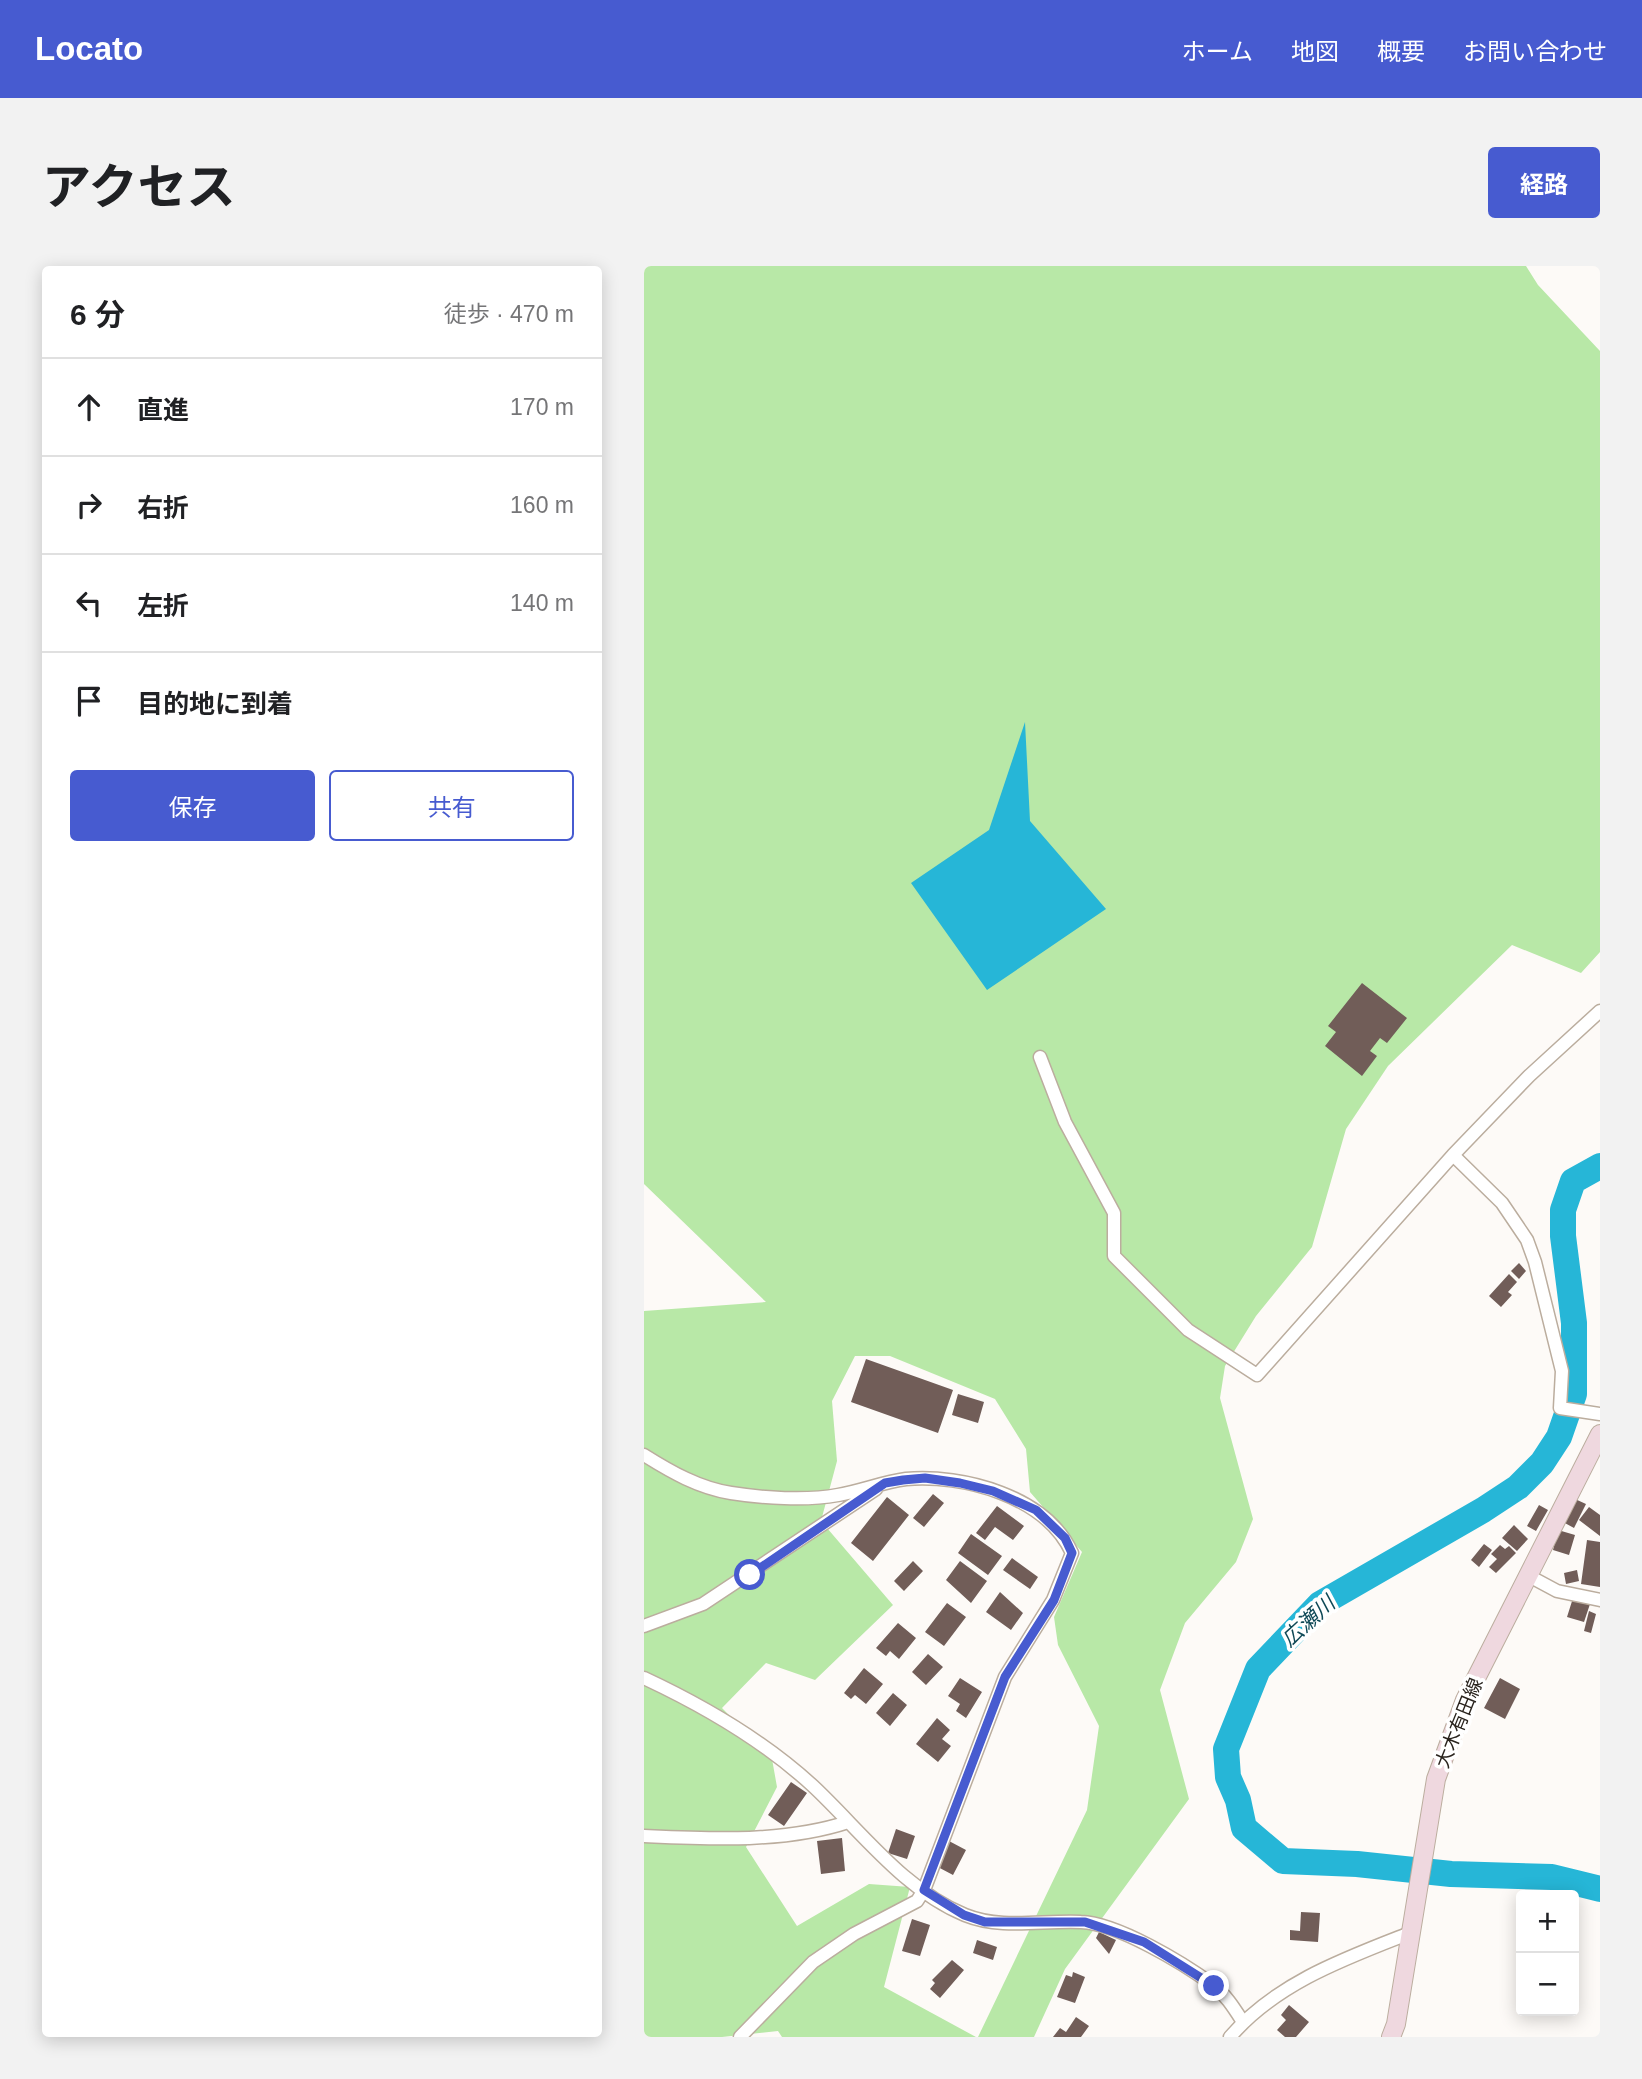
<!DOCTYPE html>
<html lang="ja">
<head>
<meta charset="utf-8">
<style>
	:root { --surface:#fff; --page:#f2f2f2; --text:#202124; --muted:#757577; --line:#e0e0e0; --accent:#475bd0 }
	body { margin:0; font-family:Helvetica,"Noto Sans JP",sans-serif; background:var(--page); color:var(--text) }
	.controls { position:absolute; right:21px; bottom:21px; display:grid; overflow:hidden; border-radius:7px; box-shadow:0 4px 18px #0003 }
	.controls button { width:63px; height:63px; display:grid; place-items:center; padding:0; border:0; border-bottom:2px solid var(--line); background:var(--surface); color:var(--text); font:35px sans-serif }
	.stop { position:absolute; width:21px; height:21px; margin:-16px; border:5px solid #475bd0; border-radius:50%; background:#fff }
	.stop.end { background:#475bd0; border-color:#fff; box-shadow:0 2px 7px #0008 }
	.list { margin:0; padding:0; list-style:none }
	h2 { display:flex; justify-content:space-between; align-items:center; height:91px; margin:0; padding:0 28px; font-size:30px }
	h2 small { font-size:23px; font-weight:400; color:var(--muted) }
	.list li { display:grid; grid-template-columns:46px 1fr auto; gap:21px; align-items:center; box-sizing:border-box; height:98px; padding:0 28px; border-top:2px solid var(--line) }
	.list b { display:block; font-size:26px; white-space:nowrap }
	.list em { font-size:23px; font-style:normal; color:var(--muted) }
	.actions { display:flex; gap:14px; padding:21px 28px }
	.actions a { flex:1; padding:16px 0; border:2px solid var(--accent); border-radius:7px; text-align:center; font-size:24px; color:var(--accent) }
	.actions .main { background:var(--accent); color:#fff }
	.icon { flex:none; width:38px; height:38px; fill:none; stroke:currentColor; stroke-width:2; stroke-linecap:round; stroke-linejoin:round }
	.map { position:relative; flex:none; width:956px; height:1771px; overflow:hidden; border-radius:7px }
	header { display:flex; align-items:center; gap:42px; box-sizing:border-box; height:98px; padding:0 35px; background:var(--accent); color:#fff }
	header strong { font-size:33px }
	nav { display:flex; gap:38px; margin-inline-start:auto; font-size:24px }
	.intro { display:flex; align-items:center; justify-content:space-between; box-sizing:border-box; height:168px; padding:0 42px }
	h1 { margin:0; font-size:49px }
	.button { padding:18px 32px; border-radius:7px; background:var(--accent); color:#fff; font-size:24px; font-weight:700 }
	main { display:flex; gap:42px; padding:0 42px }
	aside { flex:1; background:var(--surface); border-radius:7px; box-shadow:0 4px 18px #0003 }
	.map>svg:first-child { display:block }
	.green { fill:#b8e8a7 }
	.water { fill:#26b6d7 }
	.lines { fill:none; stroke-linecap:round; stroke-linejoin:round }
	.river { stroke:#26b6d7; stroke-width:26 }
	.building { fill:#715d58 }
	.minor-casing { stroke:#bbad9e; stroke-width:15 }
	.secondary-casing { stroke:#bbad9e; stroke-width:20 }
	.minor { stroke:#fff; stroke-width:12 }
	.secondary { stroke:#efd8df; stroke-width:18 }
	.route { stroke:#475bd0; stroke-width:9 }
	.labels { text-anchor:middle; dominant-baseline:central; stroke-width:7; stroke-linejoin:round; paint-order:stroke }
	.street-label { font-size:19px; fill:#2a241e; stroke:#fff }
	.water-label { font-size:21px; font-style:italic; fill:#0f4957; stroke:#fff }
</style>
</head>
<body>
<header>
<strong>Locato</strong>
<nav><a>ホーム</a><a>地図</a><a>概要</a><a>お問い合わせ</a></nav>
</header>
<div class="intro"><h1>アクセス</h1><a class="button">経路</a></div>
<main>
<aside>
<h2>6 分<small>徒歩 · 470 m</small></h2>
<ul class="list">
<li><svg class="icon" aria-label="ahead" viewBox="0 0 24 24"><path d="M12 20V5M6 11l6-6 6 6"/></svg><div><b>直進</b></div><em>170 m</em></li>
<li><svg class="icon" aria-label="right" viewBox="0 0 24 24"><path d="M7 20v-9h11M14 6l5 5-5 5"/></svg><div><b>右折</b></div><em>160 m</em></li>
<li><svg class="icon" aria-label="left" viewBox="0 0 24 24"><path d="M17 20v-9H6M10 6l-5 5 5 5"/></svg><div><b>左折</b></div><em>140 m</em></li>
<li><svg class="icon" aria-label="arrive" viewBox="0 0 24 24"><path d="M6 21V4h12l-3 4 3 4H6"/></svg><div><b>目的地に到着</b></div></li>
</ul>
<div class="actions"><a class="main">保存</a><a>共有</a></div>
</aside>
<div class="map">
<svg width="956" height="1771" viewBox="0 0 956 1771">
	<rect width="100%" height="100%" fill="#fdfaf7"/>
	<path class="green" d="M0 0H882L894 19 956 85V686L937 707 868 679 744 800 702 863 668 981 612 1050 581 1100 576 1132 609 1253 592 1296 541 1357 516 1424 545 1533 421 1703 390 1771H334L443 1544 455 1460 414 1379 410 1351 438 1286 386 1226 382 1183 351 1133 246 1090H211L188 1135 193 1195 177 1255 249 1339 171 1414 122 1397 78 1442 128 1493 133 1521 102 1581 153 1660 225 1618 266 1621 240 1721 332 1771H138L134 1765 78 1771H0V1045L122 1036 0 918Z"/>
	<path class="water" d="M381 456 386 555 462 643 343 724 267 617 345 564Z"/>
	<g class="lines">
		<path class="river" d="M956 900 929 915 919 944V970L930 1057V1128L915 1171 898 1197 874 1221 839 1244 676 1338 614 1403 582 1483 584 1511 594 1534 600 1562 639 1595 713 1598 807 1608 908 1611 956 1623"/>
	</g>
	<path class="building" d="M718 717 763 752 743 777 736 772 726 785 733 790 718 810 681 780 692 766 684 760Z
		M875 997 882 1005 875 1013 867 1005Z
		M865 1008 873 1016 864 1026 868 1029 857 1041 845 1030Z
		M222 1093 309 1124 294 1167 207 1136Z
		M314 1128 340 1136 334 1157 308 1149Z
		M289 1228 300 1237 280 1261 269 1252Z
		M243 1231 265 1249 229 1295 207 1277Z
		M931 1233 942 1238 930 1262 919 1256Z
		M895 1239 904 1244 892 1265 883 1260Z
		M353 1240 380 1260 369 1274 351 1261 341 1274 332 1267Z
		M945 1241 956 1249V1270L935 1254Z
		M870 1259 884 1273 873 1285 858 1272Z
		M914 1264 931 1269 925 1289 909 1284Z
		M327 1268 358 1290 344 1309 314 1287Z
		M943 1274 956 1276V1321L937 1318Z
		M840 1278 848 1284 835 1301 827 1294Z
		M856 1279 861 1283 865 1280 872 1287 852 1307 845 1301 853 1293 847 1288Z
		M368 1292 394 1311 386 1323 359 1304Z
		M269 1295 279 1305 260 1325 250 1315Z
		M316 1295 343 1315 327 1337 302 1314Z
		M933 1304 935 1315 922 1318 920 1307Z
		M356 1326 379 1347 367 1364 342 1346Z
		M929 1332 946 1338 940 1356 923 1351Z
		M303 1337 322 1351 300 1380 281 1366Z
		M945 1345 952 1348 947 1367 940 1365Z
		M254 1357 272 1372 255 1393 246 1385 242 1390 232 1382Z
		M284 1388 299 1401 282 1419 268 1406Z
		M220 1402 239 1418 222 1438 211 1429 207 1433 200 1427Z
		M316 1412 338 1426 322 1452 312 1445 316 1438 304 1430Z
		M856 1412 876 1423 861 1453 840 1442Z
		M249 1427 263 1439 246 1460 232 1447Z
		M293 1452 306 1464 298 1473 307 1480 294 1496 272 1478Z
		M147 1516 163 1527 140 1560 124 1549Z
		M252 1563 271 1570 263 1593 244 1587Z
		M198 1572 201 1605 177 1608 173 1575Z
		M305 1575 322 1584 309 1609 292 1600Z
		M657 1646 676 1647 674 1676 646 1674V1664L656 1665Z
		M268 1653 286 1659 276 1690 258 1685Z
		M455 1666 472 1674 465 1688 452 1672Z
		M333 1674 353 1681 349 1694 329 1687Z
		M308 1694 320 1704 296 1732 286 1723 291 1717 288 1714Z
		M429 1706 441 1711 431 1737 413 1731 422 1709 428 1711Z
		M645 1739 665 1756 652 1771H641L633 1764 642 1754 637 1749Z
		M432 1751 445 1760 437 1771H409L416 1762 422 1766Z"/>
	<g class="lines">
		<g class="minor-casing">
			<path id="minor" d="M396 791 421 856 470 947V990L544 1064 613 1109 809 889 885 810 956 745
				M809 889 858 937 883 974 891 996 918 1105 916 1142 956 1148
				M0 1189C27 1206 55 1222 87 1227 119 1232 162 1235 194 1229 217 1225 239 1216 262 1213 319 1208 402 1230 428 1287L409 1334 361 1411 280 1624 273 1635 210 1668 169 1696 96 1771
				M885 1310 913 1325 956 1334
				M0 1360 59 1338 232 1223
				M0 1412C60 1440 120 1475 169 1520 216 1564 260 1624 321 1649 358 1664 398 1654 437 1656 473 1657 539 1697 569 1719 582 1729 590 1742 599 1756
				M0 1570C66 1573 140 1577 204 1556
				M586 1771C632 1717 702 1692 766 1667"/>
		</g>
		<g class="secondary-casing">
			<path id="secondary" d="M747 1771 752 1758 792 1513 821 1434 956 1168"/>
		</g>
		<use href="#minor" class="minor"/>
		<use href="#secondary" class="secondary"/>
	</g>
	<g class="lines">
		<path class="route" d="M106 1309 241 1217 259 1214 281 1212 316 1217 349 1225 392 1244 421 1272 428 1287 410 1334 361 1411 280 1624 320 1649 341 1656H441L500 1676 570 1720"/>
	</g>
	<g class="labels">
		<g class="street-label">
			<text transform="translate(815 1457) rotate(-68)">大木有田線</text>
		</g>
		<g class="water-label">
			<text transform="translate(664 1355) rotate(-42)">広瀬川</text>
		</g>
	</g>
</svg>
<div class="controls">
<button>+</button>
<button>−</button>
</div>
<div class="stop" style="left:106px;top:1309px"></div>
<div class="stop end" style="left:570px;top:1720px"></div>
</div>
</main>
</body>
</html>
